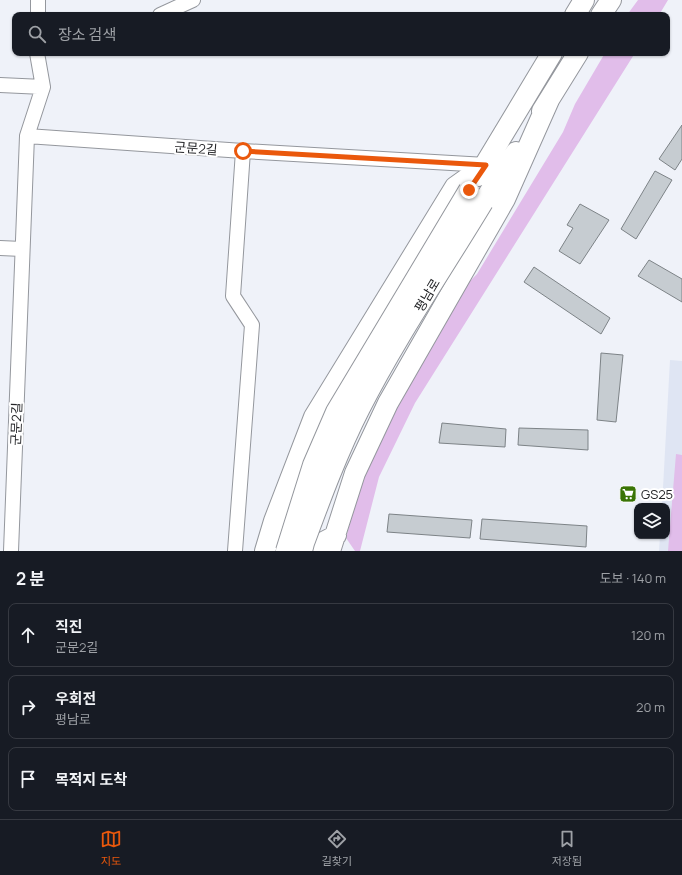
<!DOCTYPE html>
<html lang="ko">
<head>
<meta charset="utf-8">
<style>
	:root { --surface:#171b24; --page:#242831; --text:#f1f3f6; --muted:#9ea1a6; --line:#363941; --accent:#ea580c }
	body { margin:0; font-family:Manrope,"Noto Sans KR",sans-serif; background:var(--page); color:var(--text) }
	.controls { position:absolute; right:12px; bottom:12px; display:grid; overflow:hidden; border-radius:8px; box-shadow:0 1px 3px #0004 }
	.controls button { width:36px; height:36px; display:grid; place-items:center; padding:0; border:0; border-bottom:1px solid var(--line); background:var(--surface); color:var(--text); font:20px sans-serif }
	.stop { position:absolute; width:12px; height:12px; margin:-9px; border:3px solid #ea580c; border-radius:50%; background:#fff }
	.stop.end { background:#ea580c; border-color:#fff; box-shadow:0 1px 4px #0008 }
	.list { margin:0; padding:0; list-style:none }
	h2 { display:flex; justify-content:space-between; align-items:center; height:52px; margin:0; padding:0 16px; font-size:17px }
	h2 small { font-size:13px; font-weight:400; color:var(--muted) }
	.list li { display:grid; grid-template-columns:26px 1fr auto; gap:12px; align-items:center; box-sizing:border-box; height:64px; margin:0 8px 8px; padding:0 8px; border:1px solid var(--line); border-radius:8px }
	.list b { display:block; font-size:15px; white-space:nowrap }
	.list p { margin:0; font-size:13px; white-space:nowrap; color:var(--muted) }
	.list em { font-size:13px; font-style:normal; color:var(--muted) }
	.icon { flex:none; width:22px; height:22px; fill:none; stroke:currentColor; stroke-width:2; stroke-linecap:round; stroke-linejoin:round }
	.map { position:relative; flex:none; width:682px; height:551px; overflow:hidden }
	.search { position:absolute; background:var(--surface); box-shadow:0 1px 3px #0004; left:12px; right:12px; top:12px; height:44px; display:flex; align-items:center; gap:10px; box-sizing:border-box; padding:0 14px; border-radius:8px; color:var(--muted); font-size:15px }
	.sheet { height:268px; background:var(--surface) }
	nav { display:flex; justify-content:space-around; align-items:center; box-sizing:border-box; height:56px; border-top:1px solid var(--line); background:var(--surface); font-size:11px; color:var(--muted) }
	nav a { display:grid; justify-items:center; gap:2px }
	nav .on { color:var(--accent) }
	.map>svg:first-child { display:block }
	.built { fill:#dfe5f3 }
	.green { fill:#e1bdea }
	.building { fill:#c6ccd1; stroke:#7d8387 }
	.lines { fill:none; stroke-linecap:round; stroke-linejoin:round }
	.minor-casing { stroke:#94979d; stroke-width:16 }
	.secondary-casing { stroke:#94979d; stroke-width:22 }
	.minor { stroke:#fff; stroke-width:14 }
	.secondary { stroke:#fff; stroke-width:20 }
	.secondary-bridge-casing { stroke:#94979d; stroke-width:22; stroke-linecap:butt }
	.secondary-bridge { stroke:#fff; stroke-width:20 }
	.route { stroke:#ea580c; stroke-width:5 }
	.labels { text-anchor:middle; dominant-baseline:central; stroke-width:4; stroke-linejoin:round; paint-order:stroke }
	.street-label { font-size:13px; fill:#252629; stroke:#fff }
	.poi-label { font-size:13px; fill:#252629; stroke:#fff; text-anchor:start }
</style>
</head>
<body>
<div class="map">
<svg width="682" height="551" viewBox="0 0 682 551">
	<rect width="100%" height="100%" fill="#eff2f9"/>
	<path class="built" d="M670 360 682 361V551H659L660 536H667V506H662Z"/>
	<path class="green" d="M638 0H668L659 15H627Z
		M605 53H635L415 403 379 477 360 551H355L346 538 360 482 368 458 457 294 477 274 563 132 575 104Z
		M676 454 682 455V551H668Z"/>
	<path class="building" d="M682 125V159L675 170 659 159Z
		M655 171 672 180 636 239 621 229Z
		M580 204 609 220 580 264 559 251 573 228 567 225Z
		M649 260 682 279V302L638 276Z
		M534 267 610 318 601 334 524 282Z
		M601 353 623 355 616 422 597 420Z
		M442 423 506 429 505 447 439 443Z
		M519 428 588 430V450L518 445Z
		M389 514 472 520 470 538 387 532Z
		M482 519 587 526 586 547 480 539Z"/>
	<g class="lines">
		<g class="minor-casing">
			<path id="minor" d="M38 15V0
				M160 15 193 0
				M0 85 43 87 37 53
				M27 136 243 151 486 165
				M0 248 22 249
				M11 551 27 136 43 87
				M235 551 252 325 233 296 243 151"/>
		</g>
		<g class="secondary-casing">
			<path id="secondary" d="M575 15 584 0
				M601 15 611 0
				M542 111 578 53
				M478 176 552 53
				M483 202 516 152
				M287 547C306 551 320 545 336 535
				M265 551 274 521 314 417 455 187 486 165
				M330 551 355 473 388 403 505 199 549 100"/>
		</g>
		<use href="#minor" class="minor"/>
		<use href="#secondary" class="secondary"/>
		<g class="secondary-bridge-casing">
			<path id="secondary-bridge" d="M286 551 313 465 336 412 469 190
				M302 551 304 543C321 497 338 451 360 408 396 337 442 270 483 202"/>
		</g>
		<use href="#secondary-bridge" class="secondary-bridge"/>
	</g>
	<g class="lines">
		<path class="route" d="M243 151 486 165 469 190"/>
	</g>
	<defs>
		<g id="supermarket-square" transform="scale(0.9)"><rect x="-9" y="-9" width="18" height="18" rx="4" fill="#3a7405" stroke="#fff"/><path d="M-6-5.5h2.5l.6 2H6L4.5 2H-2.5L-4.4-4H-6ZM-1.5 3.2a1.3 1.3 0 1 0 .1 0ZM3 3.2a1.3 1.3 0 1 0 .1 0Z" fill="#fff"/></g>
	</defs>
	<g fill-rule="evenodd">
		<use href="#supermarket-square" x="628" y="494"/>
	</g>
	<g class="labels">
		<g class="street-label">
			<text transform="translate(196 148) rotate(4)">군문2길</text>
			<text transform="translate(427 295) rotate(-59)">평남로</text>
			<text transform="translate(16 424) rotate(-88)">군문2길</text>
		</g>
		<g class="poi-label">
			<text x="641" y="494">GS25</text>
		</g>
	</g>
</svg>
<div class="controls">
<button><svg class="icon" aria-label="layers" viewBox="0 0 24 24"><path d="M12 4l9 5-9 5-9-5zM3 14l9 5 9-5"/></svg></button>
</div>
<div class="stop" style="left:243px;top:151px"></div>
<div class="stop end" style="left:469px;top:190px"></div>
<div class="search"><svg class="icon" aria-label="search" viewBox="0 0 24 24"><circle cx="10" cy="10" r="6"/><path d="M15 15l6 6"/></svg>장소 검색</div>
</div>
<section class="sheet">
<h2>2 분<small>도보 · 140 m</small></h2>
<ul class="list">
<li><svg class="icon" aria-label="ahead" viewBox="0 0 24 24"><path d="M12 20V5M6 11l6-6 6 6"/></svg><div><b>직진</b><p>군문2길</p></div><em>120 m</em></li>
<li><svg class="icon" aria-label="right" viewBox="0 0 24 24"><path d="M7 20v-9h11M14 6l5 5-5 5"/></svg><div><b>우회전</b><p>평남로</p></div><em>20 m</em></li>
<li><svg class="icon" aria-label="arrive" viewBox="0 0 24 24"><path d="M6 21V4h12l-3 4 3 4H6"/></svg><div><b>목적지 도착</b></div></li>
</ul>
</section>
<nav>
<a class="on"><svg class="icon" aria-label="map" viewBox="0 0 24 24"><path d="M3 6l6-2 6 2 6-2v14l-6 2-6-2-6 2zM9 4v14M15 6v14"/></svg>지도</a>
<a><svg class="icon" aria-label="directions" viewBox="0 0 24 24"><path d="M12 3l9 9-9 9-9-9zM9 14v-3h6M13 9l2 2-2 2"/></svg>길찾기</a>
<a><svg class="icon" aria-label="saved" viewBox="0 0 24 24"><path d="M7 4h10v16l-5-4-5 4z"/></svg>저장됨</a>
</nav>
</body>
</html>
